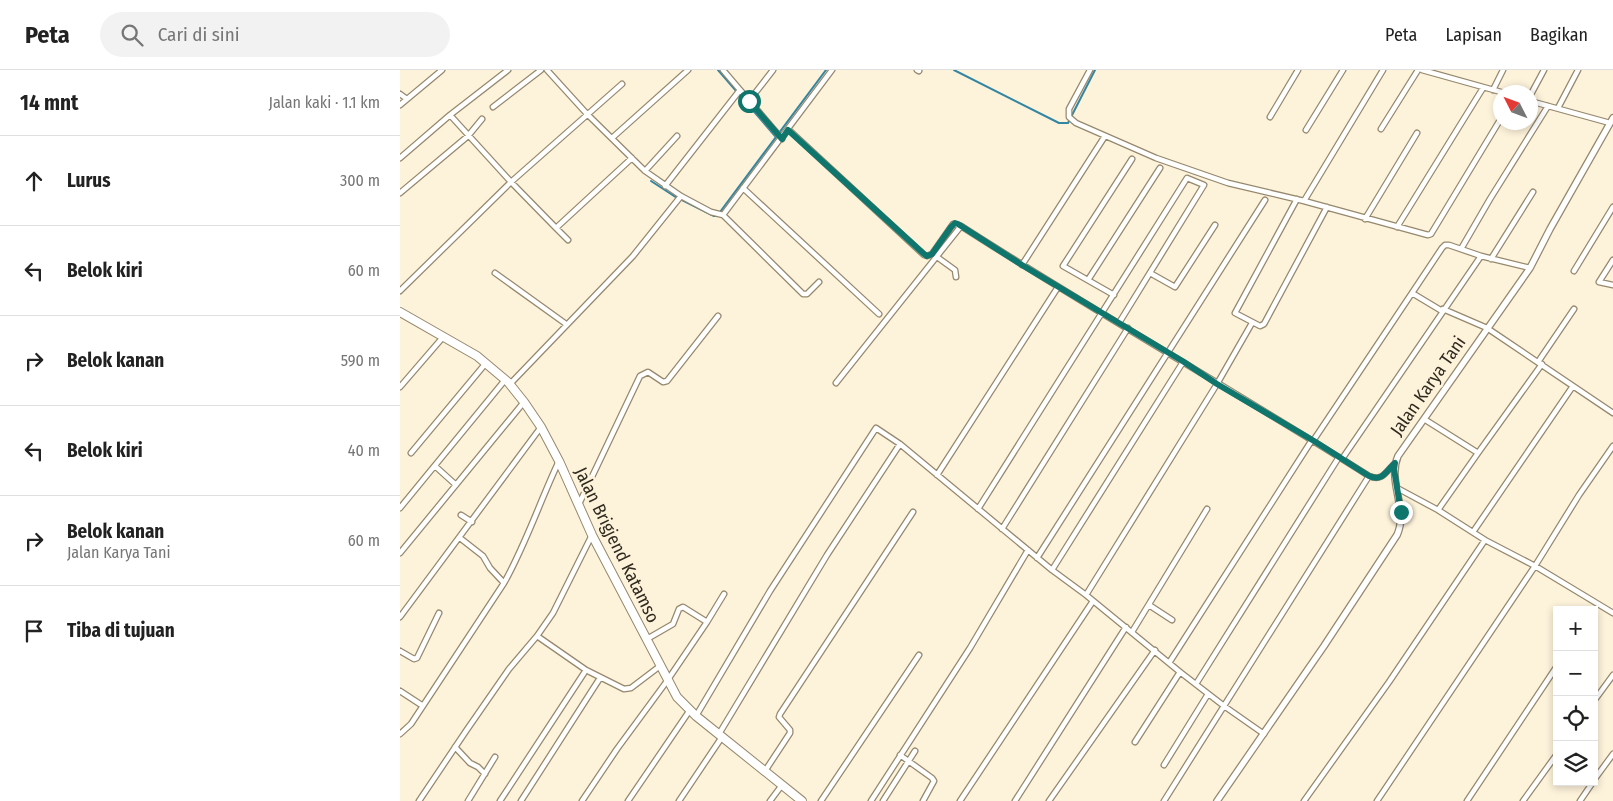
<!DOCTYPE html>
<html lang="id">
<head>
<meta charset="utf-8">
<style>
	:root { --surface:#fff; --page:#f2f2f2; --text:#222; --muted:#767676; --line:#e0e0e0 }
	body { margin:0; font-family:"Fira Sans Condensed",sans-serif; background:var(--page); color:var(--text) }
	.controls { position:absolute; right:15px; bottom:15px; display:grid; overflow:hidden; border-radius:0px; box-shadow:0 2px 8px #0003 }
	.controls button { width:45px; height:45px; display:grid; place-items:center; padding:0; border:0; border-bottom:1px solid var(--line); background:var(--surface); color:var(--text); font:25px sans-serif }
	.compass { position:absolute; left:1093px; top:15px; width:45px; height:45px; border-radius:50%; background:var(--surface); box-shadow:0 2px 8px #0003; rotate:312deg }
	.stop { position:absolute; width:15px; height:15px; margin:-11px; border:4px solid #0f766e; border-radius:50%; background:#fff }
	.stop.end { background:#0f766e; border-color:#fff; box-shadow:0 1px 5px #0008 }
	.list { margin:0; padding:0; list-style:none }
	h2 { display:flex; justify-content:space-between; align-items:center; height:65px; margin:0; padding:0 20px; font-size:21px }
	h2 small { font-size:16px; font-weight:400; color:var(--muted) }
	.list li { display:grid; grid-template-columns:32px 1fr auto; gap:15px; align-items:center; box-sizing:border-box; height:90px; padding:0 20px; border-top:1px solid var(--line) }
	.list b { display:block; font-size:19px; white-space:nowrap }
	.list p { margin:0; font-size:16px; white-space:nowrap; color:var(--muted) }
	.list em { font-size:16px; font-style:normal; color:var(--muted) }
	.icon { flex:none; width:28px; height:28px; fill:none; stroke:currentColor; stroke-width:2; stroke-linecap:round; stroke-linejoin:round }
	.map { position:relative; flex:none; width:1213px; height:731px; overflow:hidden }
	header { display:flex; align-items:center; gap:30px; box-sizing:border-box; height:70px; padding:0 25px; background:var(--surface); border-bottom:1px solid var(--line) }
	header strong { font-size:24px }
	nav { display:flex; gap:28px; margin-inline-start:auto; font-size:18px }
	.search { width:350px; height:45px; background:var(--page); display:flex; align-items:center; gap:12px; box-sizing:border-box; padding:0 18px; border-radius:28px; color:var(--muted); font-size:19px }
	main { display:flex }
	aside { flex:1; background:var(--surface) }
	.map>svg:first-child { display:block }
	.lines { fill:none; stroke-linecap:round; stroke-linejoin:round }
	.stream { stroke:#3286a4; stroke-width:2 }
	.minor-casing { stroke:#95886d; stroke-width:7 }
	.tertiary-casing { stroke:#95886d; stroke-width:8 }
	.trunk-casing { stroke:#95886d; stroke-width:10 }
	.minor { stroke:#fff; stroke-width:4.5 }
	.tertiary { stroke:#fff; stroke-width:5.5 }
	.trunk { stroke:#fff; stroke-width:8 }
	.route { stroke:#0f766e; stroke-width:6 }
	.labels { text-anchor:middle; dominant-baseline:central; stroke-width:5; stroke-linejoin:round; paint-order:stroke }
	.street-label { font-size:18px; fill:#302a1f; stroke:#fdf2da }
</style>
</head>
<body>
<header>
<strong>Peta</strong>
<div class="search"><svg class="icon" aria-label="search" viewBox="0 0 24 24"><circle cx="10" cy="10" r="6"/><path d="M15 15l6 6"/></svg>Cari di sini</div>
<nav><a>Peta</a><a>Lapisan</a><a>Bagikan</a></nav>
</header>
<main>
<aside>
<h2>14 mnt<small>Jalan kaki · 1.1 km</small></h2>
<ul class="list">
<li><svg class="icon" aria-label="ahead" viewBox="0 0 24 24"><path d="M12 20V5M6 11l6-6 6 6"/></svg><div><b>Lurus</b></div><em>300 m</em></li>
<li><svg class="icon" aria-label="left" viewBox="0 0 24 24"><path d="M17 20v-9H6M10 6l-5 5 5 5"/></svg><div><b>Belok kiri</b></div><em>60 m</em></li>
<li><svg class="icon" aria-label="right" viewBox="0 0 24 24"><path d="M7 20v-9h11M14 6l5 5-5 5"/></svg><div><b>Belok kanan</b></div><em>590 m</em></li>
<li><svg class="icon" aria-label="left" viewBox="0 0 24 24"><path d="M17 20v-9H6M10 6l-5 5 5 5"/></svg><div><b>Belok kiri</b></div><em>40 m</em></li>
<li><svg class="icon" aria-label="right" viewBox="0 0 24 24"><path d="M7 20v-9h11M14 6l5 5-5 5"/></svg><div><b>Belok kanan</b><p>Jalan Karya Tani</p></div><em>60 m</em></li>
<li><svg class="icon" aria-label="arrive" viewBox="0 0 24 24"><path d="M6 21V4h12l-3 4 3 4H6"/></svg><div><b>Tiba di tujuan</b></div></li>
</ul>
</aside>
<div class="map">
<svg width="1213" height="731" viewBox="0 0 1213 731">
	<rect width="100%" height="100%" fill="#fdf2da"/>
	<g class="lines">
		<path class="stream" d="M318 0 375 66
			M554 0 659 53H668L695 0
			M251 111 274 126 314 146H317L426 0"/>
		<g class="minor-casing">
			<path id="minor" d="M147 0 187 44 245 101 281 126 311 142 323 145 432 0
				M323 0 382 69
				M517 0 519 1
				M690 0 669 39V47L676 53 756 88 828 113 904 131 1028 165 1031 164 1100 50
				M1022 0 1101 22
				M1093 20 1103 0
				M0 24 7 29
				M1130 26 1144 0
				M349 31 373 0
				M1130 31 1210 53
				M0 35 42 0
				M93 37 141 0
				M1158 38 1178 0
				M50 45 108 0
				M870 47 898 0
				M981 59 1018 0
				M389 60 524 185 527 186 532 184 553 154 561 156
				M906 60 943 0
				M212 68 288 0
				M0 88 50 45 111 112 156 158 232 88
				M245 101 277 66
				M265 116 340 20
				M343 118 479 244
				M0 123 68 66 82 49
				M897 129 835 243 860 256 864 254 927 137
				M904 131 983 0
				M323 145 403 224H407L419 212
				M965 149 1017 63
				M997 157 1083 18
				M156 158 168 170
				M1061 179 1090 129 1148 36
				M537 187 555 200 556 207
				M1091 189 1133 122
				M1213 190 1199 212 1213 215
				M622 195 705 66
				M1174 201 1213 137
				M95 203 166 254
				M750 203 775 217 815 155
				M688 210 760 98
				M0 221 111 112 222 14
				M714 225 663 196 732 89
				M1043 239 1087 258 1213 343
				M1042 241 1012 223 1042 178 1045 175H1049L1081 186
				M1138 292 1174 239
				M436 313 561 156C695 242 835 321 969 406
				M110 314 233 186 281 126
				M0 317 44 266
				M1024 349 1078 383 1142 294
				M913 371 1012 223
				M11 383 86 293
				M942 389 1081 186 1130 198
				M35 396 56 415
				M537 405 658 217
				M997 418 1038 440 1085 470 1135 496 1213 543
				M179 434 240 306 248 302 263 312 267 311 318 246
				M0 438 105 310
				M578 439 787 108 804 115 719 253
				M1038 440 1078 383
				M61 445 72 452
				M602 459 728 258
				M1073 462 1173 316
				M60 468 83 486 90 498 104 513
				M0 483 124 332
				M637 488 865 130
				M652 500 783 292
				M686 525 817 314 852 253
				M749 535 772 550
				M0 547 141 357
				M732 562 807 439
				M247 569 273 554 279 539 283 537 307 552
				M0 581 14 589 17 588 39 543
				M186 600 224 619 231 618 260 596
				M780 602 769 593 912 370
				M796 614 939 387
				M0 621 23 636
				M1194 631 1213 605
				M296 646 370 521 476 358 500 374 652 500 686 525 769 593
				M0 664 11 654 104 513C126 474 140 431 159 391
				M319 664 427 485 500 374
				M735 672 780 602 824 636 864 664
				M55 677 70 693 78 697 85 704
				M500 685 532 708 534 711 523 731
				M764 695 808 624
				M365 701 390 663V660L379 647 380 644 513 442
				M1194 710 1213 684
				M19 731 66 661 109 599 137 566 153 543 192 465
				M68 731 95 687
				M100 731 186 600 137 566
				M121 731 200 608
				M182 731 217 679 267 611 307 552 324 524
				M228 731 290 640
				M279 731 322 667
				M370 731 382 715
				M421 731 519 585
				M471 731 570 578 628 480
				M483 731 515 681
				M560 731 693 531
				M615 731 726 557
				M649 731 755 580
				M764 731 969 406C983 412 986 401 995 393
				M904 731 989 612 1085 470
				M977 731 1135 496 1179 425 1213 376
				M1067 731 1157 596
				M1123 731 1157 684
				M1180 731 1193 712"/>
		</g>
		<g class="tertiary-casing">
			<path id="tertiary" d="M817 731 924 576 997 465C1009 439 987 412 998 386L1130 198 1150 159 1213 48"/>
		</g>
		<g class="trunk-casing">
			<path id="trunk" d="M0 242 77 286 108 312 124 332 141 357 159 391 192 465 277 627 296 646 402 731"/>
		</g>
		<use href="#minor" class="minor"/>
		<use href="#tertiary" class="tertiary"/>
		<use href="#trunk" class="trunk"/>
	</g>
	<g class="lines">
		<path class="route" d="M349 31 382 69 388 60 524 184 527 186 532 184 551 157 555 153 558 154 622 195 784 292 817 314 914 371 969 406C983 412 986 401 995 393L994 399 1001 442"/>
	</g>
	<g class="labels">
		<g class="street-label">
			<text transform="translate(1028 316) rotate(-55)">Jalan Karya Tani</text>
			<text transform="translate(217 475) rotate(64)">Jalan Brigjend Katamso</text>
		</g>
	</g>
</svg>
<div class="controls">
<button>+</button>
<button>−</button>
<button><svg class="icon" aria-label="locate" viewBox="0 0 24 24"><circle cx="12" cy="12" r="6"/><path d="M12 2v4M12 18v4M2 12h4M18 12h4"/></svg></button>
<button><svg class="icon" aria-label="layers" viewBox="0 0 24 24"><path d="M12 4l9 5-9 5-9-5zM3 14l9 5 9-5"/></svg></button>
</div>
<svg class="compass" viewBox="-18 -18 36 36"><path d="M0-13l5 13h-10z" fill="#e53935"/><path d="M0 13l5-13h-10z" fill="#767676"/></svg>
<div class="stop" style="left:349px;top:31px"></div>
<div class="stop end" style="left:1001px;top:442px"></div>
</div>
</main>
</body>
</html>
